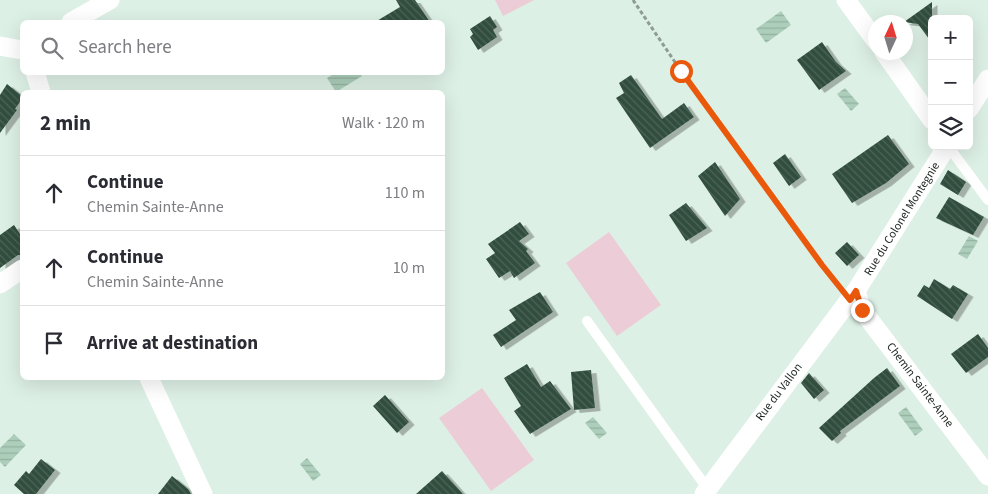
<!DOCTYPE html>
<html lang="en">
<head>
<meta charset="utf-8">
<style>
	:root { --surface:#fff; --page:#f2f2f3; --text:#2b2b33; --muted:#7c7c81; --line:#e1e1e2 }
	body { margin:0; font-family:"Source Sans 3",sans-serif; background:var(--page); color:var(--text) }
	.controls { position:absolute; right:15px; top:15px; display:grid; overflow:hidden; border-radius:8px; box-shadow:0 5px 20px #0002 }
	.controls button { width:45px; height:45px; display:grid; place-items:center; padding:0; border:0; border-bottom:1px solid var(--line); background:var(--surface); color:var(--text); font:25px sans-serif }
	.compass { position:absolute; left:868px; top:15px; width:45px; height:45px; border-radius:50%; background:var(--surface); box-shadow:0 5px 20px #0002; rotate:4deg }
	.stop { position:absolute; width:15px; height:15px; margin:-11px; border:4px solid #ea580c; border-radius:50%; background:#fff }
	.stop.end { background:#ea580c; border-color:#fff; box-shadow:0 1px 5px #0008 }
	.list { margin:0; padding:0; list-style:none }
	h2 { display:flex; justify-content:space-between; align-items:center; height:65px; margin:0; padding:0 20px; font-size:21px }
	h2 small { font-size:16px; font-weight:400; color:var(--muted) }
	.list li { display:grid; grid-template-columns:32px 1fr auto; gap:15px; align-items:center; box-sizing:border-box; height:75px; padding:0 20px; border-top:1px solid var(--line) }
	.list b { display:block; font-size:19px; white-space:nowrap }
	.list p { margin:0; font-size:16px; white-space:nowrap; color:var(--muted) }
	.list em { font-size:16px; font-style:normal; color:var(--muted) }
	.icon { flex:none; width:28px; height:28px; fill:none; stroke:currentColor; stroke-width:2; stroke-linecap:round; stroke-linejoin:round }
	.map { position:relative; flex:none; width:988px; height:494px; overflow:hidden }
	.search { position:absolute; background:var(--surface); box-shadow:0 5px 20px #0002; left:20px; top:20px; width:425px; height:55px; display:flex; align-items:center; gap:12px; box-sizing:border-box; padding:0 18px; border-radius:8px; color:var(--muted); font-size:19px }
	.panel { position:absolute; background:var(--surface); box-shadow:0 5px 20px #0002; left:20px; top:90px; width:425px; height:290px; border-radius:8px }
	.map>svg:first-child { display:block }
	.park { fill:#eccdd7 }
	.water { fill:url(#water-rules) }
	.building { fill:url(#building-back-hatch); filter:url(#shadow) }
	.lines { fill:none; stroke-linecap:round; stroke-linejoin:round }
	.path { stroke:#8e9c94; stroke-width:3; stroke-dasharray:4 2.5; stroke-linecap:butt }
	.service { stroke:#fff; stroke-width:10 }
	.minor { stroke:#fff; stroke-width:19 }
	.route { stroke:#ea580c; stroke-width:6 }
	.labels { text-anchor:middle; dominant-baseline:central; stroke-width:5; stroke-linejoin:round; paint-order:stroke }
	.street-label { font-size:12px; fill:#1e2521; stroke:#fff }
</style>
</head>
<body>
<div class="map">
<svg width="988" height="494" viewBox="0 0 988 494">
	<defs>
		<pattern id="water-rules" width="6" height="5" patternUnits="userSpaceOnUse" patternTransform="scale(1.25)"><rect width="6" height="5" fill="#accebb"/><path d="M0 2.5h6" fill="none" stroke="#94b1a0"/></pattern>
		<pattern id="building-back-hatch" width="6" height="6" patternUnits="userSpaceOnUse" patternTransform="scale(1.25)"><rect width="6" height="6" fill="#304e3e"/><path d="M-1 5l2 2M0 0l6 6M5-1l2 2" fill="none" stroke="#4c6457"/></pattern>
		<filter id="shadow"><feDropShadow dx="5.5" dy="3" stdDeviation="0" flood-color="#0004"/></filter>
	</defs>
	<rect width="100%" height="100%" fill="#ddf0e5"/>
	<path class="park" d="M495 0H534L503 16Z
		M609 232 661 305 617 336 566 263Z
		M482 388 534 460 491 491 439 418Z"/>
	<path class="water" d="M781 11 791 25 766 43 756 29Z
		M337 72 360 73 362 76 336 92 327 78Z
		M845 88 859 104 851 111 837 94Z
		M969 236 978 241 967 259 958 254Z
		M906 407 923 430 915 436 898 413Z
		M593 417 607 433 599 439 585 423Z
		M14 434 26 445 5 467 0 462V448Z
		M307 458 321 475 313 481 300 464Z"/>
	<path class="building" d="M396 0H415L430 22H375L400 7Z
		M932 2V43L918 24 904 22Z
		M490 16 497 27 493 30 497 37 478 50 470 37 473 34 470 29Z
		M822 42 836 62 846 71 819 90 797 60Z
		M631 75 662 119 684 103 694 117 650 148 616 98 624 93 619 83Z
		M7 84 22 96V99L15 109 17 110 0 133V95Z
		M888 135 909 164 886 183 852 203 832 174Z
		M785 154 801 177 789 186 773 163Z
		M715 162 740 199 725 216 698 176Z
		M948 170 966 182 958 195 940 184Z
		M949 197 984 217 973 235 936 218Z
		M686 203 707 228 686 241 669 215Z
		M520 222 529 234 519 241 528 249 526 251 535 263 514 278 510 271 499 278 486 259 495 253 488 244Z
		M14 225 22 237V255H18L0 268V235Z
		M847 242 859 255 847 266 835 253Z
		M934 279 950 289 953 285 968 294 952 319 917 296 924 285 929 288Z
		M540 292 553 312 501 347 493 335 516 320 509 310Z
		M978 334 988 348V357L966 373 951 354Z
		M527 364 541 387 550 381 571 409 530 434 514 411 521 406 504 378Z
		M887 368 900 386 840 431 841 433 832 441 819 428 874 378Z
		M591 370 595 408 574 410 571 372Z
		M809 373 824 390 814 399 801 383Z
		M385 395 409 422 397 433 373 406Z
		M41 459 55 470 36 494H24L14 485 26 471 29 474Z
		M442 471 463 494H416Z
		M172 476 188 489 191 494H158Z"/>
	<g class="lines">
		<path class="path" d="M633 0 681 71 822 265 838 285"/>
		<path class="service" d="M948 146 988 200
			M587 321 707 488"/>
		<path class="minor" d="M846 0 876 41
			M71 22 110 0
			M0 46 22 50
			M884 52 932 120
			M35 72 41 92
			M969 109 988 79
			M0 284 22 269
			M856 291 862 310 988 476
			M149 378 203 494
			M704 494 856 291 947 146"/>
	</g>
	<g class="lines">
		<path class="route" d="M681 71 822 265 850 300 856 291 862 310"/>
	</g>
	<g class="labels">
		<g class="street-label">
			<text transform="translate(902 219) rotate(-58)">Rue du Colonel Montegnie</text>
			<text transform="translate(920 385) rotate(53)">Chemin Sainte-Anne</text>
			<text transform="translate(779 392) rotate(-53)">Rue du Vallon</text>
		</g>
	</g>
</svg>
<div class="controls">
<button>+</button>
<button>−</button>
<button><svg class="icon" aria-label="layers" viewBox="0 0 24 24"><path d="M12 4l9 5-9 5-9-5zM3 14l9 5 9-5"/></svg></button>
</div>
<svg class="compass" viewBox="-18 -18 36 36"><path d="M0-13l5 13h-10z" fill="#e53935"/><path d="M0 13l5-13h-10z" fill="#7c7c81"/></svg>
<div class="stop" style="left:681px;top:71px"></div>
<div class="stop end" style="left:862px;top:310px"></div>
<div class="search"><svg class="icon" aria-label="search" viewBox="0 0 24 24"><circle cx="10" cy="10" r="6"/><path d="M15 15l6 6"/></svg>Search here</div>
<section class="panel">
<h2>2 min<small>Walk · 120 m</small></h2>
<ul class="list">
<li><svg class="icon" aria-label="ahead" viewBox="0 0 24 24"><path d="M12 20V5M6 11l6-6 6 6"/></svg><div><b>Continue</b><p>Chemin Sainte-Anne</p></div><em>110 m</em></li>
<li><svg class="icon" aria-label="ahead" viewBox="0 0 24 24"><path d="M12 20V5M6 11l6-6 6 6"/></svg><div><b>Continue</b><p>Chemin Sainte-Anne</p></div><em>10 m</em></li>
<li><svg class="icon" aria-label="arrive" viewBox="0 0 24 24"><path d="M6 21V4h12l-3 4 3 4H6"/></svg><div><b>Arrive at destination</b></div></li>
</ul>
</section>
</div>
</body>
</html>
